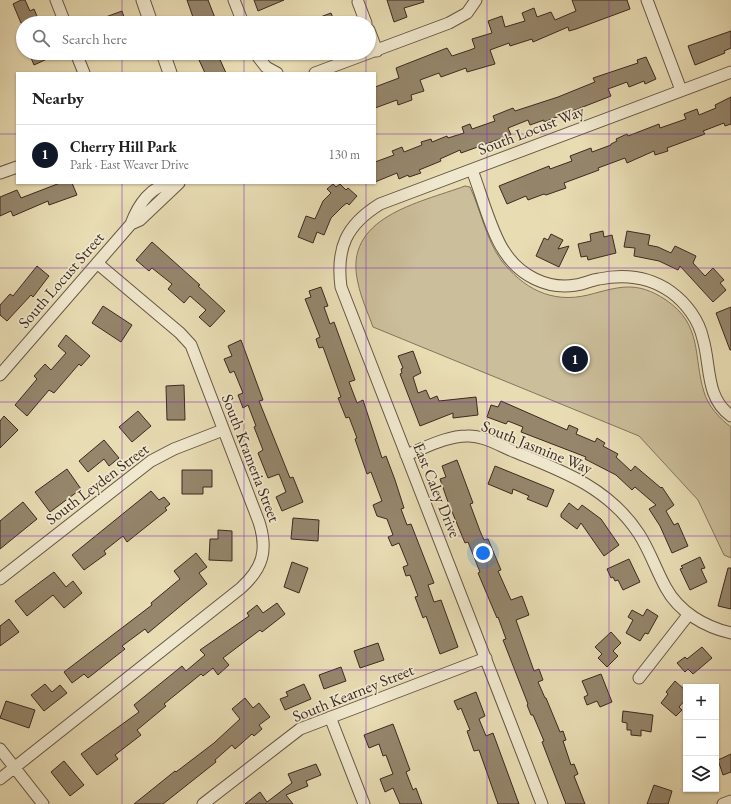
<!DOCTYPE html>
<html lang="en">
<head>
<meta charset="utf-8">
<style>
	:root { --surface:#fff; --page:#f2f2f2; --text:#222; --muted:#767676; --line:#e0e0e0; --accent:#111827 }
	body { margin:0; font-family:"EB Garamond",serif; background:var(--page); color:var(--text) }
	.controls { position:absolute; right:12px; bottom:12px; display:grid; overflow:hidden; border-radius:0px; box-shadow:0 1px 3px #0004 }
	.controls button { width:36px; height:36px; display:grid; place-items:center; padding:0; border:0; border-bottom:1px solid var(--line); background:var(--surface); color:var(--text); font:20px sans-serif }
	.you { position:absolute; left:483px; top:553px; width:14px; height:14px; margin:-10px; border:3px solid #fff; border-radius:50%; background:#1a73e8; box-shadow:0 0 0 6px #1a73e833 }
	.badge { display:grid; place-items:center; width:26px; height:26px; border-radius:50%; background:var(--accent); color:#fff; font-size:13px; font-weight:700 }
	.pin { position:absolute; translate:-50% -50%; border:2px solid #fff; box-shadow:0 1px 4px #0006 }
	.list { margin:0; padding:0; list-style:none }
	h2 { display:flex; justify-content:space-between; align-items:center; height:52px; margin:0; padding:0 16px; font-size:17px }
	h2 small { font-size:13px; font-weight:400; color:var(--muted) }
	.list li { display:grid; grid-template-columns:26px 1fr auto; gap:12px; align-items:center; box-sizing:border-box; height:60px; padding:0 16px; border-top:1px solid var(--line) }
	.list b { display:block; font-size:15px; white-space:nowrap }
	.list p { margin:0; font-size:13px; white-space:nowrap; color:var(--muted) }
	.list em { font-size:13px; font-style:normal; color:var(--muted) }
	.icon { flex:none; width:22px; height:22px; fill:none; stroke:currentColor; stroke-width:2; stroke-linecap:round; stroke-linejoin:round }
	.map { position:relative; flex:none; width:731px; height:804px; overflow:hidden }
	.search { position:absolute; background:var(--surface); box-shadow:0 1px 3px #0004; left:16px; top:16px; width:360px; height:44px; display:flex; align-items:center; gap:10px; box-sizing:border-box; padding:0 14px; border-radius:22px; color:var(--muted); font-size:15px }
	.panel { position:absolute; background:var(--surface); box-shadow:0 1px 3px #0004; left:16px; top:72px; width:360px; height:112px; border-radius:0px }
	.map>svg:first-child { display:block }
	.green { fill:#cbbe9a; stroke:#84745d }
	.building { fill:#95866c; stroke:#3c2920 }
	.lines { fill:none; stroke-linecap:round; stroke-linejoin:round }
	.minor-casing { stroke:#675645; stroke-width:13 }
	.tertiary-casing { stroke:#675645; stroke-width:15 }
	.minor { stroke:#f0e8ce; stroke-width:11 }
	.tertiary { stroke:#f0e8ce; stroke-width:13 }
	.grid { fill:none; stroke:#7b2cbf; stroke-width:1; stroke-opacity:0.55 }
	.labels { text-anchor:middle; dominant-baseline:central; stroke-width:3.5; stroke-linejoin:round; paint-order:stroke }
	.street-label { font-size:16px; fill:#3c2920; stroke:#f0e8ce }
</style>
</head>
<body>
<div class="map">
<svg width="731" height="804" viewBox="0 0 731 804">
	<rect width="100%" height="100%" fill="#e8dcb3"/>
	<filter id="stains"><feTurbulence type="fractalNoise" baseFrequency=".005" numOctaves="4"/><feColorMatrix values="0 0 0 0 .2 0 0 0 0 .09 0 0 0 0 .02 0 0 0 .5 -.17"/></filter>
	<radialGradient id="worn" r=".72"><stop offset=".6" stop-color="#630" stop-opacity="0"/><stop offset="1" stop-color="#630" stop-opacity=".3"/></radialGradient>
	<path class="green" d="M465 186 470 187C481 211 486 239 501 260 523 288 551 304 588 295 619 287 636 280 666 300 703 325 693 357 704 392 708 406 720 419 731 427V558L724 555 698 500 639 436 373 327C368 313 361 298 358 283 342 217 419 203 465 186Z"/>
	<path class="building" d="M21 0H25L30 11 34 9 40 23H21L13 4Z
		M187 0H208L217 23H195Z
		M254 0H284L258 11Z
		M387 0H423L424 2 404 8 407 17 394 22Z
		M572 0H627L630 9 576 29 569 31 568 27 533 42 532 39 510 46 509 43 490 50 495 64 467 72 466 68 441 77 439 73 420 80 424 91 411 95 412 100 398 105 397 100 375 108V87L399 78 396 68 447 48 452 56 470 50 475 48 472 39 492 33 488 21 502 16 505 27 525 21 522 13 534 8 537 17 551 12 555 20 576 11Z
		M122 11 126 23H92V22Z
		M331 13 335 23H307V22Z
		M731 31V48L724 51 725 53 695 65 688 46Z
		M29 53H60L34 65Z
		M200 53H217L226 73H205L199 60 202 59Z
		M646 57 656 79 645 84 644 81 629 87 627 82 608 89 611 96 588 105 544 122V120L530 125 528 120 508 128 511 135 461 153 460 150 440 159 441 161 419 170 421 173 409 177 408 175 399 179 397 173 375 182V162L394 155 392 151 402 147 404 152 422 145 421 142 431 139 432 142 447 136 448 138 464 133 462 127 470 124 472 129 495 121 493 116 513 108 515 111 558 97 595 82 593 78 638 63 637 60Z
		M731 97V124L725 126 724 123 703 131 705 134 667 148 668 151 655 155 654 151 627 163 625 158 598 168 599 170 564 183 566 188 546 195 544 194 528 200 526 196 507 204 499 186 549 166 550 169 572 161 570 156 591 148 592 152 611 145V144L617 141 616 139 627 134 628 136 659 124 660 128 686 119 684 114 697 109 699 115 716 108 715 105Z
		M60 183H72L77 195 49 205 48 201 13 216 11 211 0 216V197L17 190 21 198Z
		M333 184 336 187 340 184 346 190 348 188 357 196 349 205 347 203 343 206 331 218 324 235 317 232 313 243 298 237 306 216 315 219 323 201 331 193 327 189Z
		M603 231 604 237 612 235 616 253 588 260 587 256 581 257 578 244 591 241 590 234Z
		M627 231 650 235 648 245 658 247 671 253 675 246 696 256 693 263 705 276 713 268 724 280 720 283 726 290 713 302 680 266 678 270 659 261 634 256 635 248 624 247Z
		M551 234 563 240 558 249 569 246 559 267 536 256 544 238 548 240Z
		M152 242 200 285 198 286 225 311 210 327 199 317 206 310 190 296 184 303 168 289 172 284 152 268 149 271 136 260Z
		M37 266 49 276 33 297 31 295 7 321 0 315V305L10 294 13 296Z
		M321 287 328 306 324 307 330 324 334 322 355 380 349 382 357 403 363 400 382 458 386 456 395 480 404 508 401 509 407 525 411 524 434 583 428 585 434 602 441 600 458 647 440 654 426 616 423 618 415 597 418 596 410 575 406 576 403 567 408 565 399 543 392 546 388 537 393 535 387 519 377 516 373 505 382 501 371 472 367 474 355 439 357 438 349 417 346 418 338 398 341 397 323 347 319 348 316 339 320 337 305 299 311 297 309 291Z
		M103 306 132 325 121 342 92 323Z
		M731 307V350H730L716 313Z
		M66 335 90 356 81 366 79 364 54 393 49 390 27 416 15 405 37 379 34 376 45 364 51 370 66 353 58 346Z
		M241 340 263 400 259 401 290 478 293 477 303 502 282 511 276 497 286 492 279 474 268 478 258 453 263 450 254 427 256 426 248 405 243 408 238 395 243 393 234 371 230 373 224 359 232 356 228 346Z
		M413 351 421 373 413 377 418 393 426 390 430 399 437 396 439 401 476 397 478 415 453 418V413L420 426 400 374 402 373 401 369 403 368 398 356Z
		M184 385 185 420H167L166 386Z
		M501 401 567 430 569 425 578 429 576 434 595 442 597 438 605 443 603 446 618 454 616 457 631 471 635 466 661 488 662 487 674 505 666 511 674 525 678 523 688 546 672 553 660 526 649 509 656 505 635 487 632 490 616 475 585 459 586 457 521 432 523 427 508 421 506 424 487 417 491 405 498 407Z
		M138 411 151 426 132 442 119 427Z
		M4 416 18 430 0 448V421Z
		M104 440 119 458 109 466 104 459 88 472 79 461Z
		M457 460 473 503 470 504 480 531 484 540 488 539 501 570 498 571 511 600 522 596 529 615 516 620 534 671 539 669 543 680 538 682 545 698H546L560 732 563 731 566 740 563 741 571 765 574 764 578 774 574 776 585 804H566L542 742 544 741 533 715H531L527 705 528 704 503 640 506 639 498 617 497 618 478 573 480 572 468 542 465 543 448 502 440 479 446 477 442 466Z
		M495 466 554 490 547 507 527 499 529 496 513 489 512 494 488 484Z
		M67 469 81 489 50 512 35 492Z
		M182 470H212V487H203V494H182Z
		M151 491 159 500 164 497 170 504 165 508 167 510 127 542 123 536 104 551 106 554 84 570 72 555Z
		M23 502 37 519 0 549V521Z
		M569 503 578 510 582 505 601 519 619 545 604 556 581 523 577 529 561 517V514Z
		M293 518 319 520 318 541 291 539Z
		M218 530 232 531V561L209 560 210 539H218Z
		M196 553 207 567 199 573 207 584 148 633 145 629 122 646 125 649 88 678 84 674 72 683 64 672 152 605 151 603 180 579 174 571Z
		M700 557 705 568 701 569 707 582 690 590 680 569 683 568 681 566Z
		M629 559 640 582 623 590 618 580 615 581 613 577 611 578 607 569Z
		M292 562 308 568 299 593 284 587Z
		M728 568H731V609L718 606Z
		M54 572 66 587 73 581 82 593 64 608 53 595 27 616 15 601Z
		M277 603 285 614 262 632 260 630 223 658 229 665 218 675 213 668 203 676 201 674 164 704 166 706 137 730 141 735 115 755 118 759 97 775 81 754 139 712 134 705 182 666 186 671 205 655 200 650 249 616 247 613 257 605 263 613Z
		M647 609 658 616 648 634 645 633 640 641 626 633 633 620 628 617 632 610 643 616Z
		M9 619 19 632 0 646V626Z
		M611 632 621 643 613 651 618 656 607 667 598 658 602 654 595 647Z
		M378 643 384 660 360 668 354 651Z
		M702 647 712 658 693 674 688 669 685 672 677 663 685 657 687 659Z
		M341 667 346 681 324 689 319 675Z
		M601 674 612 702 600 707 597 701 587 705 584 697 588 695 582 681Z
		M675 681 686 691V699L679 707 682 710 676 716 661 703 668 694 666 692Z
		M45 684 52 692 60 685 67 693 44 711 31 695Z
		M304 684 311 699 285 710 280 699 288 696 286 692Z
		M476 692 485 716 479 719 486 736 493 733 519 804H498L479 750 474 751 467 731 470 730 461 708 458 710 454 701Z
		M245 698 253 708 259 703 270 717 259 725 262 729 254 736 252 734 235 749 232 745 215 760 216 762 163 804H134L175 771 176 772 214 743 240 719 232 709Z
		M6 701 35 710 29 728 0 718Z
		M623 711 653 715 651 732 641 730V736L631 735V730H627V723L622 722Z
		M393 724 410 770 406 772 413 790 416 788 422 804H400L393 788 385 792 380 779 393 774 386 755 383 756 379 744 369 748 364 735Z
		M731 754V772L723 775 718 760Z
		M64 761 84 785 70 796 51 772Z
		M316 764 321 775 306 781 308 786 286 795 293 804H245L260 792 267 802 292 783 288 774Z
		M654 785 672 791 668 804H647Z"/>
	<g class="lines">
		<g class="minor-casing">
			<path id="minor" d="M56 0 65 23
				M234 0 243 23
				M647 0 681 90
				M358 2 366 23
				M369 30 377 51
				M76 53 84 73
				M255 53 266 67 277 73
				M315 73 449 23 467 13 476 0
				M472 170C481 193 491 232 504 251 519 275 547 290 576 285 584 284 591 280 599 279 624 274 650 277 671 292 686 303 699 320 703 339 711 366 705 397 731 416
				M0 173 17 167
				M131 224 140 220 179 183
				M0 375 131 224C138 205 151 185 173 183
				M406 455C425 448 446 436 467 436 483 435 500 446 515 452 563 471 609 488 639 534 650 551 656 570 666 588 679 612 705 627 731 633
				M0 579 151 461 174 449 223 430
				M639 678 689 614
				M330 717 364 804
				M0 749 43 804
				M0 779 241 588C263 568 268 550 259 522L191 345 180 333 97 263
				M203 804 300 729 486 658
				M542 804 341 287C336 248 346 225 380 204L731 72
				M723 804 731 801"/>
		</g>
		<g class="tertiary-casing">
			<path id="tertiary" d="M143 0 151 23
				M163 53 170 73"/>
		</g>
		<use href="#minor" class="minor"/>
		<use href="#tertiary" class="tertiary"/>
	</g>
	<path class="grid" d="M122 0V23M244 0V23M366 0V23M487 0V804M609 0V804M122 53V73M244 53V73M366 53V73M0 134H17M375 134H731M122 183V804M244 183V804M366 183V804M0 268H731M0 402H731M0 536H731M0 670H731"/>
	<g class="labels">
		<g class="street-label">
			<text transform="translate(531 130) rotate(-21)">South Locust Way</text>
			<text transform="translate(61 280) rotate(-49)">South Locust Street</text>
			<text transform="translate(537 447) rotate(22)">South Jasmine Way</text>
			<text transform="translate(251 458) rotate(69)">South Krameria Street</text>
			<text transform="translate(97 484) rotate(-37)">South Leyden Street</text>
			<text transform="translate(437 490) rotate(68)">East Caley Drive</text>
			<text transform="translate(353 693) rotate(-22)">South Kearney Street</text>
		</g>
	</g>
	<rect width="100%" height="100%" filter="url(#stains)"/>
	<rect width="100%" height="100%" fill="url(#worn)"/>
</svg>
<div class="controls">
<button>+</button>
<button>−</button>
<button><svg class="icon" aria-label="layers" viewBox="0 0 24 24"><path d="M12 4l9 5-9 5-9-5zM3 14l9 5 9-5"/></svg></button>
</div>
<div class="you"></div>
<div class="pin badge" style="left:575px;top:359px">1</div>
<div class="search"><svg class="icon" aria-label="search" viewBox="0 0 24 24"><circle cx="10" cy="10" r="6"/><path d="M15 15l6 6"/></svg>Search here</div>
<section class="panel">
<h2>Nearby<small></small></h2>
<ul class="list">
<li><span class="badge">1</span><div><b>Cherry Hill Park</b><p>Park · East Weaver Drive</p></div><em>130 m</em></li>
</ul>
</section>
</div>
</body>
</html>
